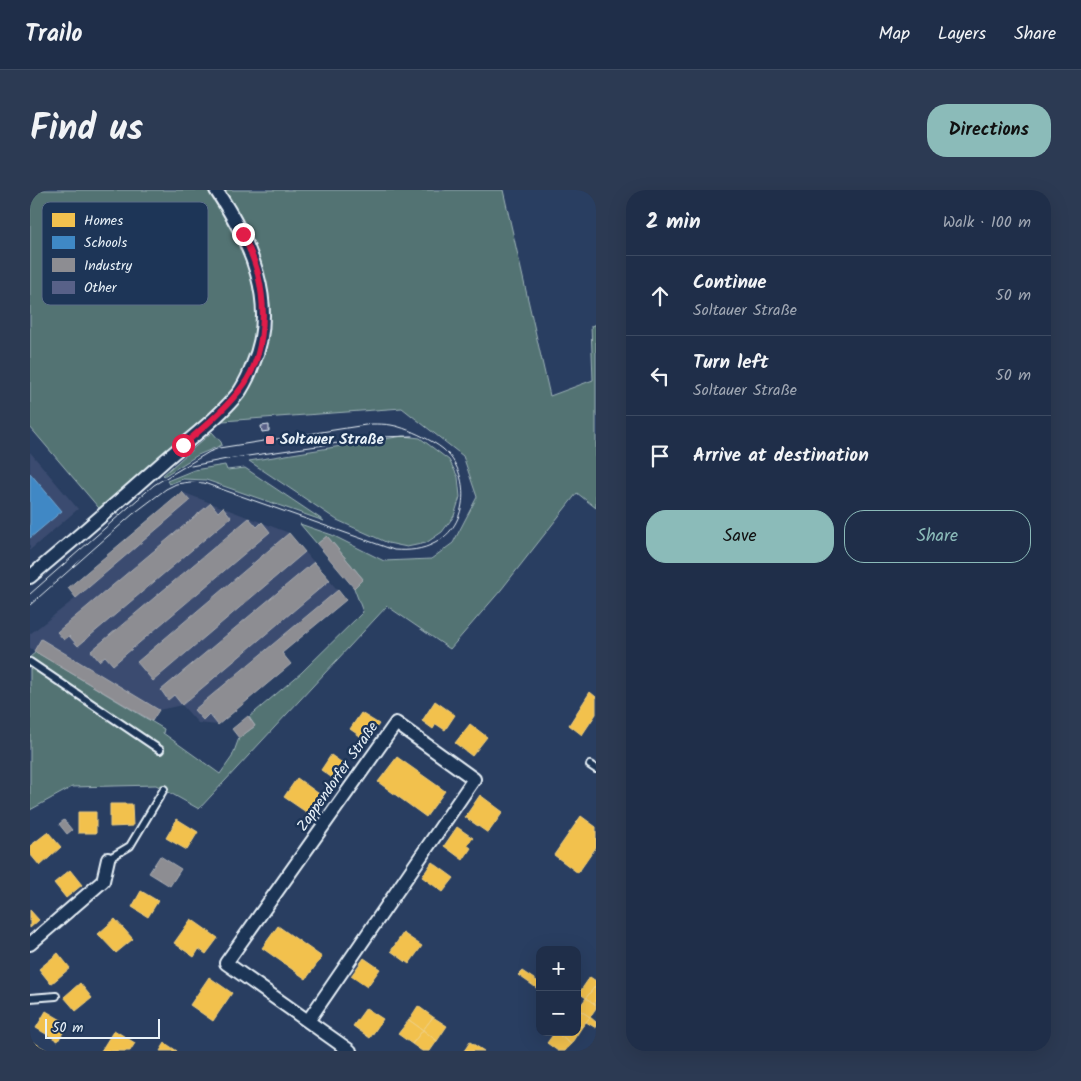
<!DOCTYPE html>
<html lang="en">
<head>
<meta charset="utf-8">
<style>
	:root { --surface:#1f2e49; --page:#2c3a53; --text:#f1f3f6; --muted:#a1a8b4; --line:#3c4a61; --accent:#8bbbb9 }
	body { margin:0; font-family:Kalam,sans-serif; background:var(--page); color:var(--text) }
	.controls { position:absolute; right:15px; bottom:15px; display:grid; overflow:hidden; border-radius:10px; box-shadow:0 5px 20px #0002 }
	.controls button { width:45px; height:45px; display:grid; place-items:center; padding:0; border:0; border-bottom:1px solid var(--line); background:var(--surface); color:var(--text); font:25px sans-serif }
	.scale { position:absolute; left:15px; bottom:12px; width:115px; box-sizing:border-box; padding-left:5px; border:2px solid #e8f1f8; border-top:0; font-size:14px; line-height:18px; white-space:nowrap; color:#e8f1f8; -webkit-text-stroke:4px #1d3557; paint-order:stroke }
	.stop { position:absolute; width:15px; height:15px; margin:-11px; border:4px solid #e11d48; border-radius:50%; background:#fff }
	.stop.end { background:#e11d48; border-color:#fff; box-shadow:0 1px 5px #0008 }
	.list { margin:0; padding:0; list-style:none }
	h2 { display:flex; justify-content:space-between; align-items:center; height:65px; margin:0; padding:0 20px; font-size:21px }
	h2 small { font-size:16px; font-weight:400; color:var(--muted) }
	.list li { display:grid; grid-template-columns:32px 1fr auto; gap:15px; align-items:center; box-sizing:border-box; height:80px; padding:0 20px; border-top:1px solid var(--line) }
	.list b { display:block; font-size:19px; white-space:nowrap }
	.list p { margin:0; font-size:16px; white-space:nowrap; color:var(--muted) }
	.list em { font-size:16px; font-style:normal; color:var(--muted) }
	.actions { display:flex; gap:10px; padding:15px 20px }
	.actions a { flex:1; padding:11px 0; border:1px solid var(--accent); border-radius:20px; text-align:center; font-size:18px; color:var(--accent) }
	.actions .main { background:var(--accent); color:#111 }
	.icon { flex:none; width:28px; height:28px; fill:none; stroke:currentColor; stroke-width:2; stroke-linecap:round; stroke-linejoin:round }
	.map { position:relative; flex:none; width:566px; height:861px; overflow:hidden; border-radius:20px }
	header { display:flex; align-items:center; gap:30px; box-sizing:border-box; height:70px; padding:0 25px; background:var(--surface); border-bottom:1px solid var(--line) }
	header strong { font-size:24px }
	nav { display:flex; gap:28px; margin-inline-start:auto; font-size:18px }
	.intro { display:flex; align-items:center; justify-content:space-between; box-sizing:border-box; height:120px; padding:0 30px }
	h1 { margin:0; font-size:35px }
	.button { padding:12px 22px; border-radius:20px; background:var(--accent); color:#111; font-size:18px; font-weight:700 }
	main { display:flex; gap:30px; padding:0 30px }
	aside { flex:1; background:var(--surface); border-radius:20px; box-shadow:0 5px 20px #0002 }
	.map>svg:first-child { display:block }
	.built { fill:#3b4b70 }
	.green { fill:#527373; stroke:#9db2b6 }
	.homes { fill:#f2c14e; stroke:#efcf81 }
	.schools { fill:#3f88c5; stroke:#72a8d4 }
	.industry { fill:#8d8d92; stroke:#a8abb1 }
	.building { fill:#586188; stroke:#e8f1f8 }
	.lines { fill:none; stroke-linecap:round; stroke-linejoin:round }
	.lane-casing { stroke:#e8f1f8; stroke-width:10 }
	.street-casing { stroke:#e8f1f8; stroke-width:16 }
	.lane { stroke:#1d3557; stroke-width:6 }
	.street { stroke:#1d3557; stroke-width:12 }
	.tram { stroke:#e8f1f8; stroke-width:1 }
	.route { stroke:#e11d48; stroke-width:6 }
	.poi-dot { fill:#ff9aa2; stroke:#1d3557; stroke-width:2 }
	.labels { text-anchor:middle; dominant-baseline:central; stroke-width:5; stroke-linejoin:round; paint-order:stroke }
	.poi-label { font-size:15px; font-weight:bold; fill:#e8f1f8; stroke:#1d3557; text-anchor:start }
	.street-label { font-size:15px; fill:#e8f1f8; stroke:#1d3557 }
	.key { fill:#1d3557; stroke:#5a6d87; stroke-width:1 }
	.key-label { font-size:14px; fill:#e8f1f8 }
</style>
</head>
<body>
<header>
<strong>Trailo</strong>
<nav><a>Map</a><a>Layers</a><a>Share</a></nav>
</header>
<div class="intro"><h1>Find us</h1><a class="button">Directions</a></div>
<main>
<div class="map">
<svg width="566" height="861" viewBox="0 0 566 861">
	<rect width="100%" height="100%" fill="#293e61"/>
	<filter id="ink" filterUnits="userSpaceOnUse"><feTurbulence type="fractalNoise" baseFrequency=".02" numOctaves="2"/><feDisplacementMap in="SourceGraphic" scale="10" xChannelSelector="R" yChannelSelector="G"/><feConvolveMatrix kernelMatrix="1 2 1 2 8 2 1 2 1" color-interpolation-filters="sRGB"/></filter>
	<g filter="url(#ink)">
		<path class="built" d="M0 262 48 319 0 360Z
			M152 302 259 343 316 410 253 463 261 474 188 535 168 533 152 515 129 520 122 531 0 458V444L46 408 38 398Z"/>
		<path class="green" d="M0 0H473L520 206 563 190 561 136 566 134V318L547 303 471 400 420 459 357 416 169 619 126 595 42 597 0 620V467L6 462 134 539 133 543 190 584 202 567 209 548 225 536 219 527 271 483 333 422 324 398 333 389 297 346 287 354 270 334 302 345 354 371 401 369 423 353 447 307 433 266 372 218 179 232 74 324 0 237Z
			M182 242 191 252 192 255 168 265 134 286 133 285Z
			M373 246 390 248 419 270 428 287 430 307 424 326 412 342 396 353 377 357 358 353 307 330 219 271Z
			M195 275 197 280 215 278 294 331 176 290 153 289 139 294 137 291 164 280Z"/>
		<path class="homes" d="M560 502 566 507V524L552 545 539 535Z
			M405 511 425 525 415 540 406 534 403 539 392 531Z
			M331 523 349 534 337 551 320 539Z
			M440 534 457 547 442 566 425 553Z
			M301 565 318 577 308 592 291 580Z
			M367 567 415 601 396 627 348 592Z
			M267 588 292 606 279 624 254 607Z
			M450 605 473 622 458 643 435 627Z
			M80 614H102L103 636 80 637Z
			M48 622H66V643H48Z
			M551 626 566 637V657L548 683 524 665Z
			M147 629 168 642 157 660 136 648Z
			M427 637 443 648 437 655 441 658 433 670 414 656Z
			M18 642 31 657 10 676 0 664V656Z
			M402 672 424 688 413 702 392 687Z
			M40 680 52 695 36 708 24 693Z
			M111 701 128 711 118 727 102 717Z
			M0 720 9 730 0 738Z
			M85 729 103 749 86 763 68 744Z
			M161 729 188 748 176 764 169 759 164 767 144 753Z
			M248 736 292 767 276 789 232 758Z
			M373 743 392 756 379 774 361 761Z
			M28 763 40 778 21 794 9 779Z
			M334 768 350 779 337 797 321 786Z
			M492 781 510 793 508 799 488 785Z
			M179 787 202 803 183 831 160 815Z
			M560 787 566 791V795L556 808 549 803Z
			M50 793 62 808 46 821 34 807Z
			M566 795V815L556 808Z
			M556 808 566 815V818L560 827 548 819Z
			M388 816 403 827 393 840 379 830Z
			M336 818 353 829 340 848 323 836Z
			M548 819 560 827 552 837 547 834Z
			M16 821 38 834 28 851 6 838Z
			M403 827 417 836 407 851 393 840Z
			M560 827 566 832V838L556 832Z
			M379 830 393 840 382 854 368 844Z
			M547 834 552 837 541 854 530 846 532 842H547Z
			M84 840 105 853 100 861H71Z
			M393 840 407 851 400 861H392L382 854Z
			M525 842 541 854 535 861H528L517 853Z
			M3 852 18 861H0V856Z
			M440 852 454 861H434Z
			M135 853 147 861H130Z"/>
		<path class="schools" d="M0 283 32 321 0 348Z"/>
		<path class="industry" d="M152 302 160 311 46 408 38 398Z
			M181 313 188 322 193 317 201 327 48 456 39 446 34 450 27 442Z
			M219 328 227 337 232 332 240 342 83 475 75 466 69 471 61 461Z
			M259 343 275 362 123 491 107 472Z
			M297 346 333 389 324 398 287 354Z
			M284 372 300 390 152 515 144 505 138 510 131 500Z
			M308 400 316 410 252 463 261 474 188 535 179 524 173 530 164 520Z
			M11 449 129 520 122 531 4 461Z
			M218 526 225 536 209 548 202 539Z
			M34 630 42 640 37 644 29 634Z
			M130 666 151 679 140 696 119 683Z"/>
		<path class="building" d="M239 235V241L232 242 231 236Z"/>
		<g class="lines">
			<g class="lane-casing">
				<path id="lane" d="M0 472 130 560
					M560 575 566 579
					M78 669 100 656 134 599
					M0 808 26 806"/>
			</g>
			<g class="street-casing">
				<path id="street" d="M0 387C44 350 88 312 132 273 158 250 188 229 210 201 215 193 220 183 223 174 249 114 220 51 186 0
					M0 754 73 691 78 669
					M278 831 444 589 366 533 196 773 320 861"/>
			</g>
			<use href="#lane" class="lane"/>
			<use href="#street" class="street"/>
			<path class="tram" d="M161 276 197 269 350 247 382 246
				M0 404 124 295 179 262 189 258 342 234C348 234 355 234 361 235 375 237 402 250 413 259 441 283 440 335 405 353 392 360 379 361 364 360L174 293 160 292 146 294 136 299 103 324 0 415"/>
		</g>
	</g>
	<g class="lines" filter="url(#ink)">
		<path class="route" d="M153 255C173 238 193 221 209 201 235 170 237 122 228 84 225 70 218 57 213 44"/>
	</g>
	<rect class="poi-dot" x="235" y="245" width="10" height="10" rx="2.5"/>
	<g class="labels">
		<g class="poi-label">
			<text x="250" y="250">Soltauer Straße</text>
		</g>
		<g class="street-label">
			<text transform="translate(308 587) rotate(-55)">Zappendorfer Straße</text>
		</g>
	</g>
	<rect x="12" y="12" width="166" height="103" rx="8" class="key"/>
	<rect x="22" y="23" width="23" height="14" fill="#f2c14e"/>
	<rect x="22" y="46" width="23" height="13" fill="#3f88c5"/>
	<rect x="22" y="68" width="23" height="14" fill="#8d8d92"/>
	<rect x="22" y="91" width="23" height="13" fill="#586188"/>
	<g class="key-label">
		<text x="54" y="35">Homes</text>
		<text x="54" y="57">Schools</text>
		<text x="54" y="80">Industry</text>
		<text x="54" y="102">Other</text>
	</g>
</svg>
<div class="controls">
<button>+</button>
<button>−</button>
</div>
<div class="scale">50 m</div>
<div class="stop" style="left:153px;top:255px"></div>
<div class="stop end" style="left:213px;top:44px"></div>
</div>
<aside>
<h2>2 min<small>Walk · 100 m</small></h2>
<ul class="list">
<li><svg class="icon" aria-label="ahead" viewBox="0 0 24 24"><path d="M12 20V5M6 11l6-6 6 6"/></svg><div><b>Continue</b><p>Soltauer Straße</p></div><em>50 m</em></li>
<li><svg class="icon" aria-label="left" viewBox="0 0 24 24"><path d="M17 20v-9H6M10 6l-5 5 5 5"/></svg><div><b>Turn left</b><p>Soltauer Straße</p></div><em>50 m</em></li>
<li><svg class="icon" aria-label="arrive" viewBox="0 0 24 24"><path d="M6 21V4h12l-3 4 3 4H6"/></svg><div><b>Arrive at destination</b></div></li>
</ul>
<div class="actions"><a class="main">Save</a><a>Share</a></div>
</aside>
</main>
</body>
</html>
